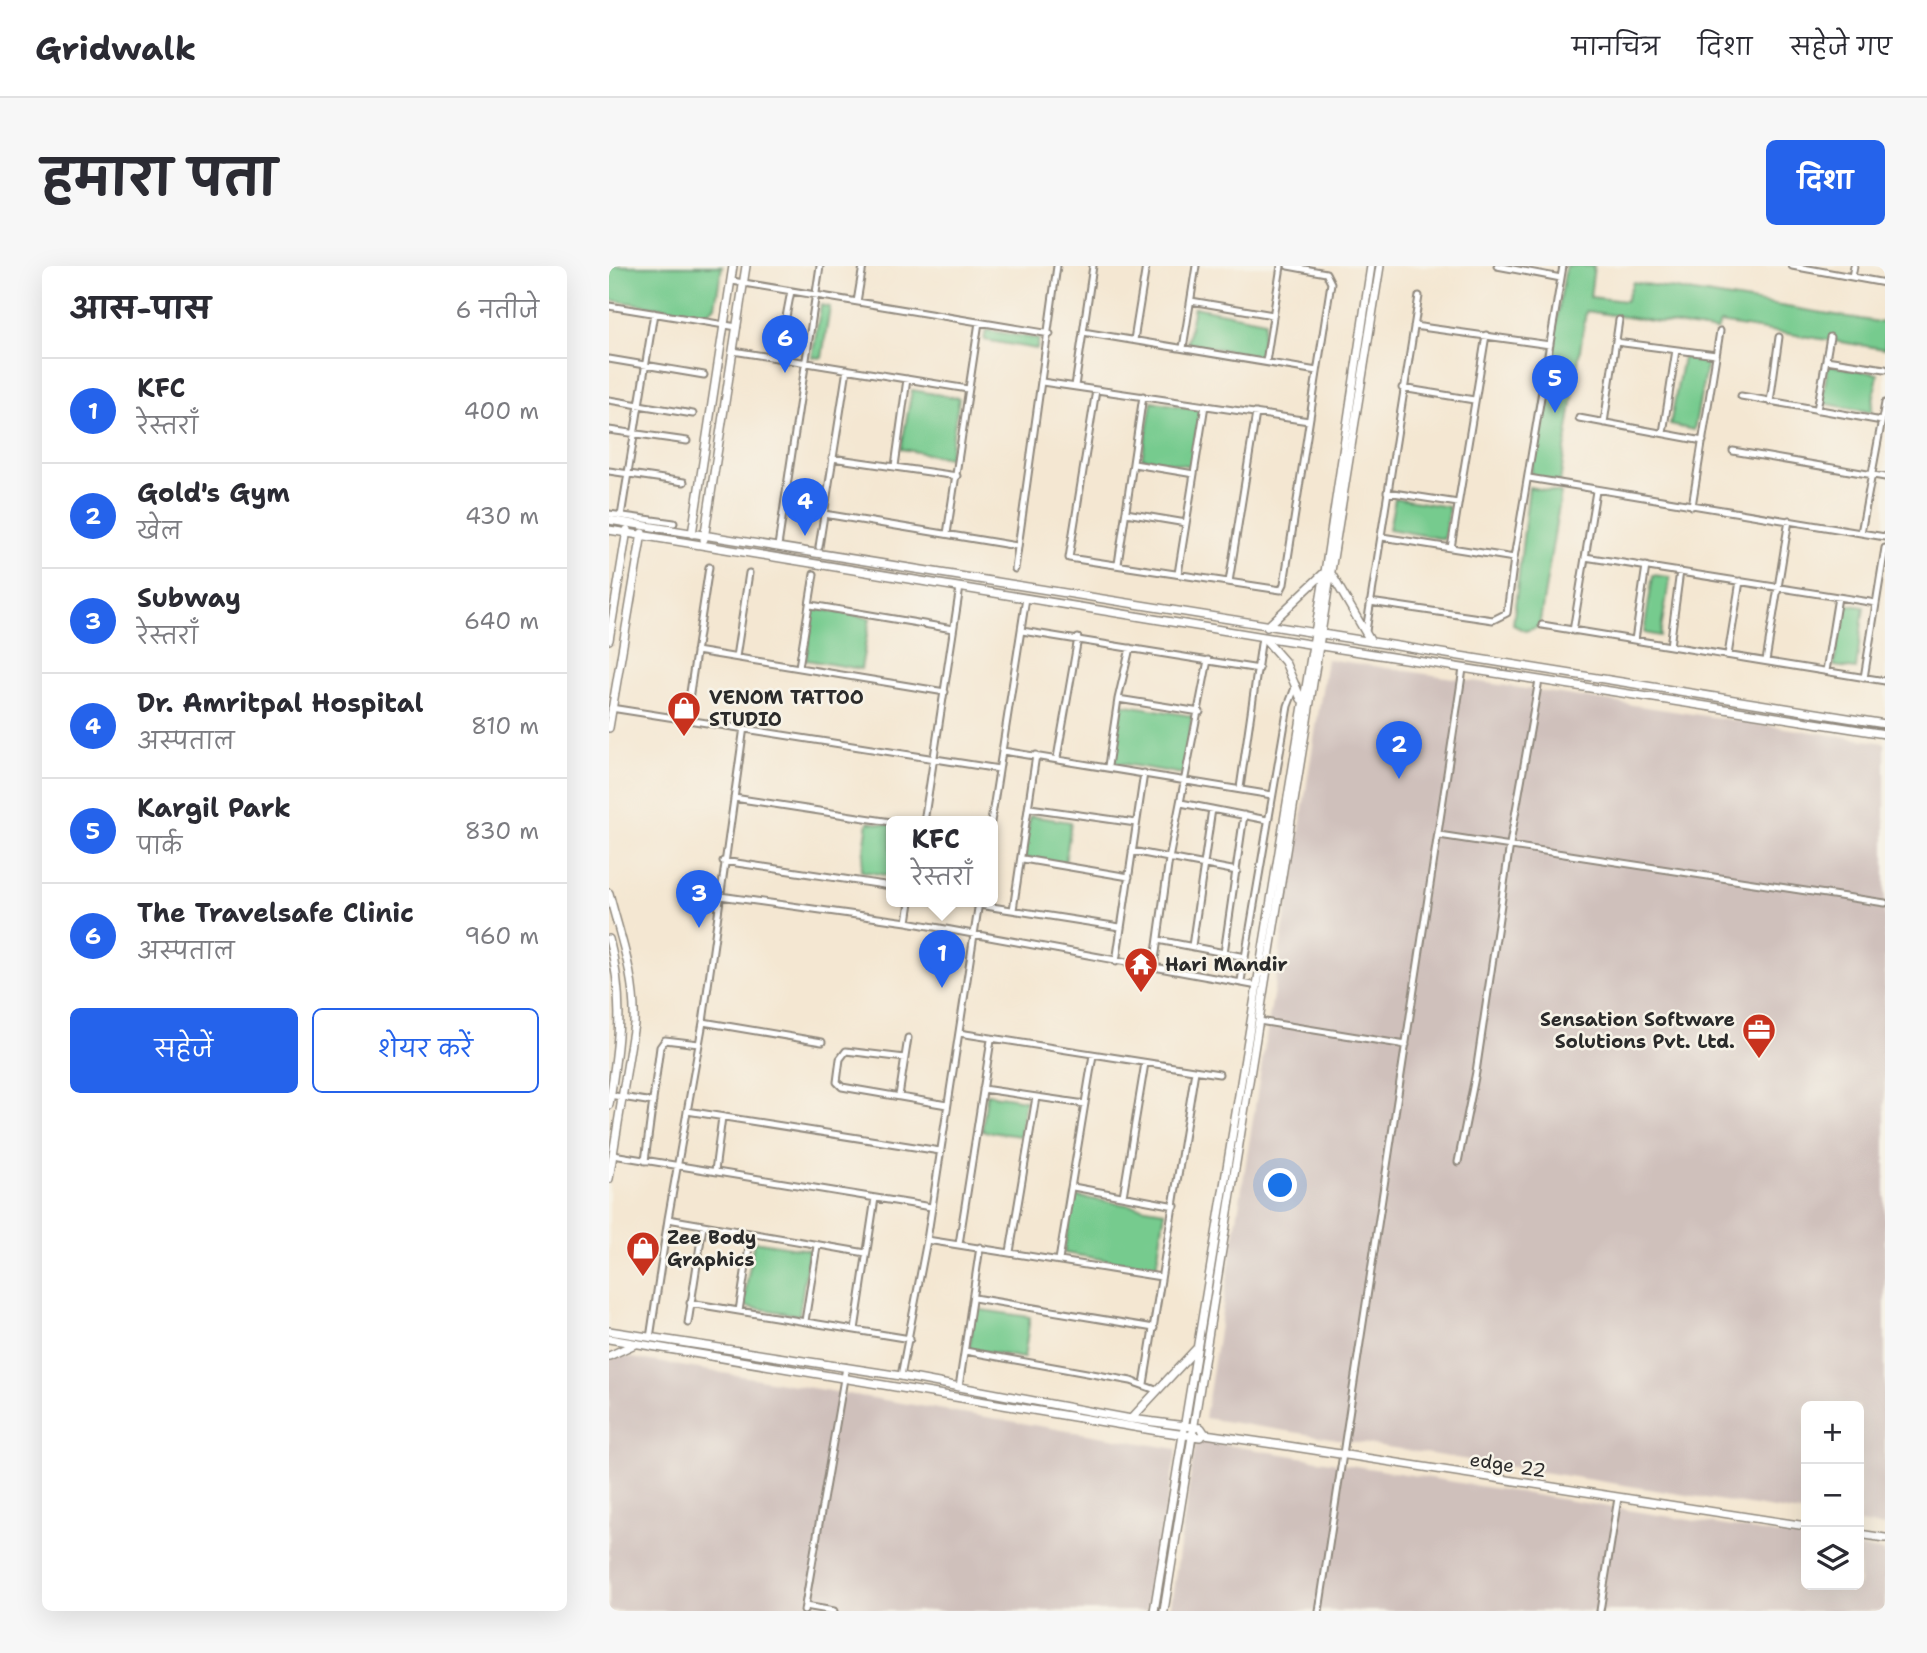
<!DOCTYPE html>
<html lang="hi">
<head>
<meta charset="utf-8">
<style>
	:root { --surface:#fff; --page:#f7f7f7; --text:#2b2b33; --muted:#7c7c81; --line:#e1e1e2; --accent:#2563eb }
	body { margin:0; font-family:"Shantell Sans","Playpen Sans Deva",sans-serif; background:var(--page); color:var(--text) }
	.controls { position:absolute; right:21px; bottom:21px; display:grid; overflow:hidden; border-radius:10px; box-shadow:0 7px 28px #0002 }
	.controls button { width:63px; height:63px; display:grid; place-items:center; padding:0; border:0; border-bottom:2px solid var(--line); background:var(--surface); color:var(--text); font:35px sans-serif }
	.you { position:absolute; left:672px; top:920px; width:24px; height:24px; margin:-18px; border:5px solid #fff; border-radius:50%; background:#1a73e8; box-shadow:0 0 0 10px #1a73e833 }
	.badge { display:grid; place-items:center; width:46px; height:46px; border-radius:50%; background:var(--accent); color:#fff; font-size:23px; font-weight:700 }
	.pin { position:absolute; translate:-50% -58px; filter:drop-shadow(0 2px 4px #0008) }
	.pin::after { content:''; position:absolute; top:37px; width:24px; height:21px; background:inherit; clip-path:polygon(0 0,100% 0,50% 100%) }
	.popup { position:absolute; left:277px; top:550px; width:112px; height:91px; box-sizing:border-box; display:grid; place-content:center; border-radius:10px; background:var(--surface); filter:drop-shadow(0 2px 5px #0005); font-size:23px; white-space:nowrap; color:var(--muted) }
	.popup b { font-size:26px; color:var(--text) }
	.popup::after { content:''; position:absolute; left:50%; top:100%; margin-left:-14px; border:14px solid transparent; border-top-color:var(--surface) }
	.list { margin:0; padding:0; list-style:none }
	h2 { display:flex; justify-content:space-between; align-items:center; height:91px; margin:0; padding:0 28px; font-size:30px }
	h2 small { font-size:23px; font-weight:400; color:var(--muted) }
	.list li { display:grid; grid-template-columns:46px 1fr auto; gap:21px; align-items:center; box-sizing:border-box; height:105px; padding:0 28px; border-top:2px solid var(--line) }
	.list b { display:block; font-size:26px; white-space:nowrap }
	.list p { margin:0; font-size:23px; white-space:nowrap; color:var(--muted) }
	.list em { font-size:23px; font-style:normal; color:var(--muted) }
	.actions { display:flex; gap:14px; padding:21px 28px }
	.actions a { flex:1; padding:16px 0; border:2px solid var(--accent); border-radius:10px; text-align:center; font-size:24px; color:var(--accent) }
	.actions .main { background:var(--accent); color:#fff }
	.icon { flex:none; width:38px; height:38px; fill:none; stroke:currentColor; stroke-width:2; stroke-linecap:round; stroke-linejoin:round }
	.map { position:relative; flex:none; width:1276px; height:1345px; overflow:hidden; border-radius:10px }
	header { display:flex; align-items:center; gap:42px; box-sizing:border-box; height:98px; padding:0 35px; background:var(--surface); border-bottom:2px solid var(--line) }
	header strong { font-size:33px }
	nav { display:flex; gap:38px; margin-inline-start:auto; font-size:24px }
	.intro { display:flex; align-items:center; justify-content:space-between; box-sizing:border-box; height:168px; padding:0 42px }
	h1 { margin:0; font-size:49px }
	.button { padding:18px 32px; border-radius:10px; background:var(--accent); color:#fff; font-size:24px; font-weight:700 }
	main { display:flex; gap:42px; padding:0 42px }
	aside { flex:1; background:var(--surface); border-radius:10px; box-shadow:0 7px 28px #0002 }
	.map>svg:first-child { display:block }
	.industrial { fill:#cfc0bb }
	.green { fill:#76cb8e; stroke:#507b5c; stroke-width:2 }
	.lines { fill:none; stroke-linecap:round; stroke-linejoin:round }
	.street-casing { stroke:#90897e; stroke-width:9 }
	.secondary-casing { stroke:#90897e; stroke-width:10 }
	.street { stroke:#fff; stroke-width:5 }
	.secondary { stroke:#fff; stroke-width:7 }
	.labels { text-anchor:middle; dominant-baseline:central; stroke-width:5; stroke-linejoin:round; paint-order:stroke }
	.poi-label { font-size:19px; font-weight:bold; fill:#2b2b2b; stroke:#f7f3e8; text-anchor:start }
	.street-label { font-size:19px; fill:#2b2b2b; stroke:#f7f3e8 }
</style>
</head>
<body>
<header>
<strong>Gridwalk</strong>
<nav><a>मानचित्र</a><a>दिशा</a><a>सहेजे गए</a></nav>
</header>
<div class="intro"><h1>हमारा पता</h1><a class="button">दिशा</a></div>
<main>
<aside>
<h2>आस-पास<small>6 नतीजे</small></h2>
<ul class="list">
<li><span class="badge">1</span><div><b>KFC</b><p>रेस्तराँ</p></div><em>400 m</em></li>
<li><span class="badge">2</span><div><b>Gold's Gym</b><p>खेल</p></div><em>430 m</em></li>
<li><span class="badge">3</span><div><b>Subway</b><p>रेस्तराँ</p></div><em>640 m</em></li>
<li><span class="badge">4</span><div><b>Dr. Amritpal Hospital</b><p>अस्पताल</p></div><em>810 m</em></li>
<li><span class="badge">5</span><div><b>Kargil Park</b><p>पार्क</p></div><em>830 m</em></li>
<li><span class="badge">6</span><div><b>The Travelsafe Clinic</b><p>अस्पताल</p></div><em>960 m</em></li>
</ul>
<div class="actions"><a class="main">सहेजें</a><a>शेयर करें</a></div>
</aside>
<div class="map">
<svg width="1276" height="1345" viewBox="0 0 1276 1345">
	<rect width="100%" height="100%" fill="#f7f3e8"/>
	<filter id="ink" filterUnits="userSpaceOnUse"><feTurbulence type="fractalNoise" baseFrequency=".0143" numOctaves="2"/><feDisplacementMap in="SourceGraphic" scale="14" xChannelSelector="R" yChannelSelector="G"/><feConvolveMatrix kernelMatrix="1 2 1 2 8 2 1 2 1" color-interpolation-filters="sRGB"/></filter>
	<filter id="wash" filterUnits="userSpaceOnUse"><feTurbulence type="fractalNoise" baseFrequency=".00686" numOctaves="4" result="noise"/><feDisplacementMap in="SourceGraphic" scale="28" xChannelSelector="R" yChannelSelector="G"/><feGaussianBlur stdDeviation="1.57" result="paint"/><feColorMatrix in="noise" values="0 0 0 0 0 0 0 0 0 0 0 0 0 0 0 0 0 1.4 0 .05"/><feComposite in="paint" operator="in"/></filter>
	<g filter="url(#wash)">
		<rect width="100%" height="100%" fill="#f4e7d2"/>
		<path class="industrial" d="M718 393 1276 477V1261L1250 1257V1140H1197V1248L596 1152Z
			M0 1088 568 1183 538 1345H214L184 1340 183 1345H0Z
			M587 1174 1197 1273V1319H1250V1282L1276 1286V1345H561Z"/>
		<path class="green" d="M0 0H113L106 40 97 48 0 34Z
			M957 0H985L981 31 1017 35 1024 16 1276 57V83L1111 57 1108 65 977 45 951 216 921 211Z
			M212 39 221 41 213 92 203 91Z
			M585 41 656 55 650 90 578 77Z
			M377 64 430 73 428 83 375 74Z
			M1074 91 1098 96 1085 164 1061 159Z
			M1219 99 1269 108 1262 146 1213 137Z
			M303 124 350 132 340 192 292 183Z
			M543 135 591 144 582 200 533 192Z
			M920 221 952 227 930 361 916 365 904 359Z
			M786 232 840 241 835 273 780 263Z
			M1044 309 1061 311 1051 370 1035 367Z
			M1234 338 1255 341 1247 403 1225 400Z
			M205 342 261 352 252 403 197 394Z
			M512 438 583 450 574 508 503 496Z
			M421 550 462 556 456 598 415 592Z
			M259 556 282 559V610L252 605Z
			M378 828 416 834 411 870 373 865Z
			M464 930 556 945 547 1002 455 987Z
			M145 975 200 984 190 1049 134 1040Z
			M366 1043 421 1051 415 1092 360 1083Z"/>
	</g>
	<g filter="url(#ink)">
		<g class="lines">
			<g class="street-casing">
				<path id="street" d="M888 0 952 12
					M1183 0 1276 17
					M1243 11 1245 0
					M123 15 441 68
					M582 35 664 49
					M248 36 254 0
					M0 40 128 61
					M805 60 941 79
					M474 66 708 105
					M158 69 173 72 182 25
					M525 74 537 0
					M1007 76 1107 89
					M574 82 587 0
					M124 85 359 123
					M0 93 95 109
					M1217 94 1276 103
					M657 96 672 0
					M433 116 700 155
					M466 120 484 0
					M793 122 865 134
					M487 124 460 292 672 324 675 318 722 17 717 7 679 0
					M1132 130 1273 155
					M0 134 84 148
					M1161 136 1170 71
					M1208 144 1221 71
					M970 152 1094 175
					M995 157 1010 54
					M0 164 78 175
					M1054 167 1067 84
					M1124 185 1276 211
					M223 192 348 210
					M525 198 585 208
					M286 200 298 113
					M0 205 75 216
					M920 212 1276 271
					M778 226 849 237
					M1083 240 1111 65
					M517 247 577 257
					M0 248 65 257
					M215 248 408 280
					M12 250 45 47
					M1252 267 1276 137
					M338 268 370 56
					M773 271 905 292
					M169 280 211 0
					M210 281 238 103
					M842 282 877 69
					M976 291 1267 337
					M509 298 534 130
					M406 303 448 0
					M569 308 596 139
					M620 316 647 147
					M761 336 884 354 898 347 905 292 954 0
					M202 339 344 363
					M933 359 1276 415
					M413 365 650 403
					M757 365 810 30
					M964 365 987 225
					M1026 374 1037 300
					M1061 380 1071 305
					M87 385 336 426
					M1119 389 1131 315
					M127 391 140 307
					M1157 395 1180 254
					M190 401 205 308
					M1217 405 1229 331
					M1255 412 1276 282
					M509 433 591 446
					M2 442 390 503
					M77 453 100 301
					M394 485 663 529
					M448 492 469 372
					M499 500 509 433 521 382
					M631 522 653 371
					M125 532 282 556
					M572 537 658 554
					M421 542 527 557
					M315 556 351 321
					M382 556 417 332
					M830 569 1276 637
					M523 585 628 605
					M414 593 520 611
					M114 595 282 620
					M111 630 298 656 649 720
					M370 639 511 661
					M404 644 427 489
					M298 656 301 636
					M549 674 636 691
					M583 680 603 543
					M615 687 635 549
					M507 696 535 507
					M545 701 560 593 599 394
					M632 715 679 440 687 419
					M650 755 797 779
					M94 756 213 776
					M350 767 610 808
					M296 792 237 785 231 793 228 816 233 821 338 839
					M374 823 476 838
					M0 829 44 836
					M290 830 299 772
					M78 845 331 885
					M4 889 322 941
					M36 895 51 781 56 774 90 778
					M849 896 867 806 901 578 930 414
					M106 905 113 851
					M464 921 566 940
					M514 930 536 797
					M59 953 257 987
					M318 974 552 1011
					M350 978 382 774
					M401 986 427 831
					M450 994 484 789
					M365 1032 545 1062
					M81 1037 301 1073
					M130 1045 142 968
					M196 1055 208 980
					M79 1057 94 960
					M246 1064 266 932
					M41 1072 59 953 94 756 135 461
					M356 1085 522 1115 547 1124
					M292 1110 318 974 370 636
					M535 1118 586 805
					M350 1121 371 981
					M196 1340 225 1345
					M195 1345 237 1101
					M710 1345 854 403
					M991 1345 1009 1232"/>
			</g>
			<g class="secondary-casing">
				<path id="secondary" d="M0 254 1276 458
					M0 264 655 371 1276 468
					M83 268 124 0
					M95 273 137 0
					M723 309 762 376
					M658 361 716 306
					M655 372 676 396 692 433
					M0 374 18 264
					M0 462 33 267
					M0 627C11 671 27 711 25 758L0 913
					M0 673C16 734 10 777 0 839
					M0 1065 292 1110 522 1153 592 1162 596 1168
					M0 1073 549 1165 591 1171 596 1168 679 1180 1197 1260
					M0 1090 26 1078
					M522 1153 588 1082
					M1250 1268 1276 1272
					M545 1345 716 306 762 0
					M555 1345 771 0"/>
			</g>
			<use href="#street" class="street"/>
			<use href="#secondary" class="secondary"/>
		</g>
	</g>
	<defs>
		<g id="shop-pin" transform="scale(1.75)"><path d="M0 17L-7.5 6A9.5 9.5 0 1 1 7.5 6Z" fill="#c8321e" stroke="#f7f3e8"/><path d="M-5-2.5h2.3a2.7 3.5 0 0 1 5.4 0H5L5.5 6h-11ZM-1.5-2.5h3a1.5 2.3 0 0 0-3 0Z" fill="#fff"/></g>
		<g id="temple-pin" transform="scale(1.75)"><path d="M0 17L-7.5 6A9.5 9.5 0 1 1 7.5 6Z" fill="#c8321e" stroke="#f7f3e8"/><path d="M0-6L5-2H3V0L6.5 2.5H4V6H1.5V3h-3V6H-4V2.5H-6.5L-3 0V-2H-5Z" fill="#fff"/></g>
		<g id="office-pin" transform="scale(1.75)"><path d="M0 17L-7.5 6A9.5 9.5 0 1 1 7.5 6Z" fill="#c8321e" stroke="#f7f3e8"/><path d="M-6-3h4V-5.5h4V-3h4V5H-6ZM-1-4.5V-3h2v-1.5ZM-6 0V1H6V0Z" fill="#fff"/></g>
	</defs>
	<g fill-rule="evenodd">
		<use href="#shop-pin" x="75" y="442"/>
		<use href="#temple-pin" x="532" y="698"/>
		<use href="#office-pin" x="1150" y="764"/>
		<use href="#shop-pin" x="34" y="982"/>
	</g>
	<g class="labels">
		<g class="poi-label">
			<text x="100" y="431">VENOM TATTOO<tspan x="100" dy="22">STUDIO</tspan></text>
			<text x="556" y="698">Hari Mandir</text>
			<text x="1126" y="753" text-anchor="end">Sensation Software<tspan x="1126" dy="22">Solutions Pvt. Ltd.</tspan></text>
			<text x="58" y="971">Zee Body<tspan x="58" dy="22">Graphics</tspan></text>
		</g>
		<g class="street-label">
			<text transform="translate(899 1199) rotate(9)">edge 22</text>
		</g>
	</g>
</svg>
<div class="controls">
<button>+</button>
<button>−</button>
<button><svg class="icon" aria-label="layers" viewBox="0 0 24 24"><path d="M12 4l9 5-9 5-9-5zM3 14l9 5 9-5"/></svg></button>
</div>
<div class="you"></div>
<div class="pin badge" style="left:333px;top:722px">1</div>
<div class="popup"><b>KFC</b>रेस्तराँ</div>
<div class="pin badge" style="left:790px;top:513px">2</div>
<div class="pin badge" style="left:90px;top:662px">3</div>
<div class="pin badge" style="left:196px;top:270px">4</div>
<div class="pin badge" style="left:946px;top:147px">5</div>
<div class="pin badge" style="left:176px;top:107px">6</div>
</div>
</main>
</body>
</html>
